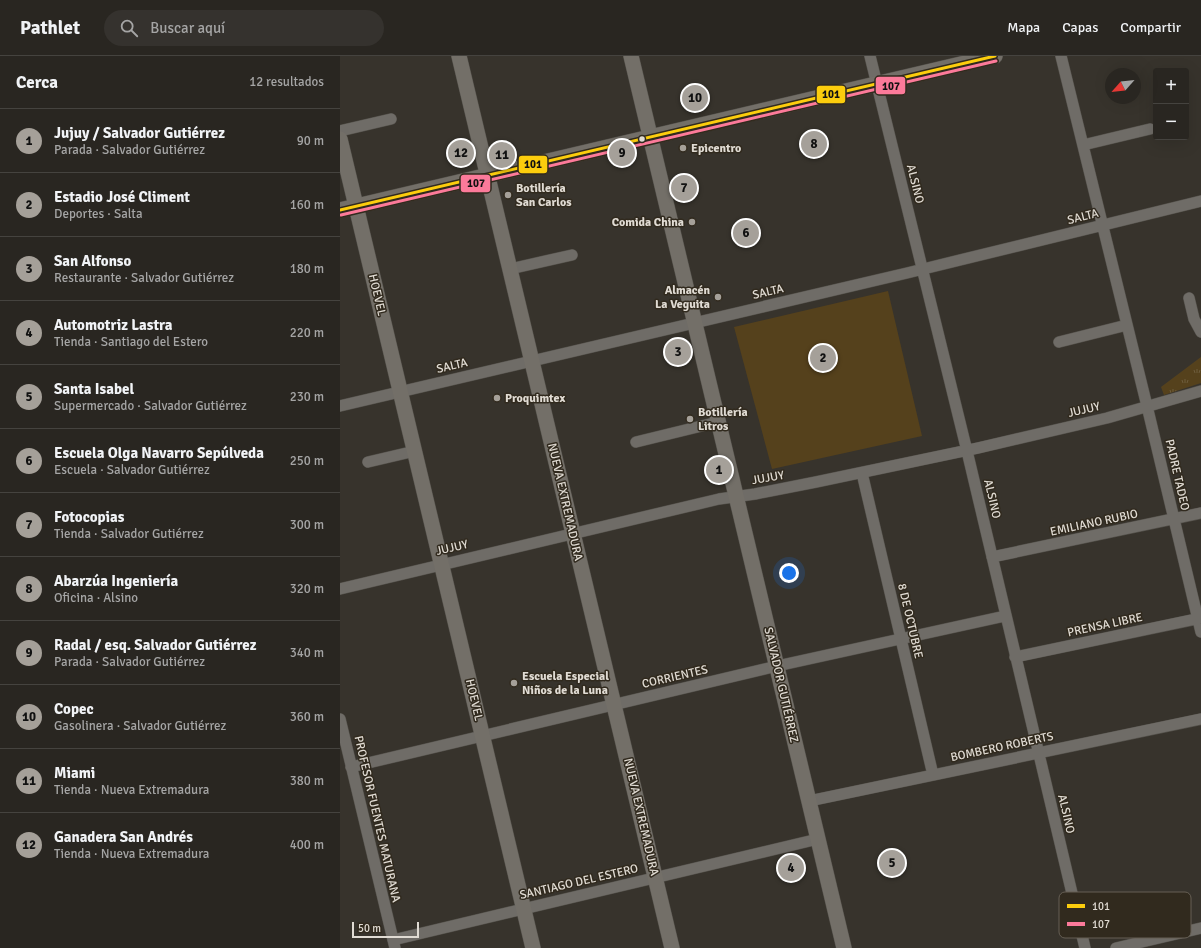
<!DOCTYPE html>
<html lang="es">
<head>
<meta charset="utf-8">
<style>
	:root { --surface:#292621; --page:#35322e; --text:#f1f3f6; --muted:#a5a5a5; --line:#45433f; --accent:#a5a099 }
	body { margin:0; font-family:Signika,sans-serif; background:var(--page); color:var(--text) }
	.controls { position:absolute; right:12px; top:12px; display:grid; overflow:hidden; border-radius:4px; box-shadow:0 4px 16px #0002 }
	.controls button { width:36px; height:36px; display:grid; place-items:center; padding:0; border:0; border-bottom:1px solid var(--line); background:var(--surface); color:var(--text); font:20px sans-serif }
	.compass { position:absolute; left:765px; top:12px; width:36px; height:36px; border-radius:50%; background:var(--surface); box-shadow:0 4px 16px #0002; rotate:243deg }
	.scale { position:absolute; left:12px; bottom:10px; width:67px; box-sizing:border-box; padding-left:4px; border:2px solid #e0dbd3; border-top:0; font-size:11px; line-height:14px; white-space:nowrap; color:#e0dbd3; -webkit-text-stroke:3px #312a1e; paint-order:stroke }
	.you { position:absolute; left:449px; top:517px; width:14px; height:14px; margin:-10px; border:3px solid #fff; border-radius:50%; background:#1a73e8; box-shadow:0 0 0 6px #1a73e833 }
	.badge { display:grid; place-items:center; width:26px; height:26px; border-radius:50%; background:var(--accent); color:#111; font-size:13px; font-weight:700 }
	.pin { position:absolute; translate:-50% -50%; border:2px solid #fff; box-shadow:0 1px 4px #0006 }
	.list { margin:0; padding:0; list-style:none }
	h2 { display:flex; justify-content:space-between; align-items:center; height:52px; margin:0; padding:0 16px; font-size:17px }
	h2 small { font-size:13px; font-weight:400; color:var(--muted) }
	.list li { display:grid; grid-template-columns:26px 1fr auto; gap:12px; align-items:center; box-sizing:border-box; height:64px; padding:0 16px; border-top:1px solid var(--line) }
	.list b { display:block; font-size:15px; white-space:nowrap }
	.list p { margin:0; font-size:13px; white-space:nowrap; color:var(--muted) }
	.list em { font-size:13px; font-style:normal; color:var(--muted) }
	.icon { flex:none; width:22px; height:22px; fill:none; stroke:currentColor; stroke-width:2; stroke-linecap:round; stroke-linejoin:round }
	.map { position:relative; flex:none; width:861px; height:892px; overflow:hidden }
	header { display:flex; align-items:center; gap:24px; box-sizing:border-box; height:56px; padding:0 20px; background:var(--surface); border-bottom:1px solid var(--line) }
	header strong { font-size:19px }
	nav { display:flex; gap:22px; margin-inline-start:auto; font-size:14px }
	.search { width:280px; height:36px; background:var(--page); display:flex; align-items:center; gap:10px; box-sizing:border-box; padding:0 14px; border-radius:22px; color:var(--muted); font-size:15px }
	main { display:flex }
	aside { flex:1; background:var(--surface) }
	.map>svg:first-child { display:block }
	.grass { fill:url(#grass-tufts) }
	.green { fill:#55411c }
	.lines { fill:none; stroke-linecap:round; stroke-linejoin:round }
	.street-casing { stroke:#54514b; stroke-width:12 }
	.secondary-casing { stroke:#54514b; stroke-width:16 }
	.street { stroke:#6f6c67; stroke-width:11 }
	.secondary { stroke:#736f68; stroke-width:15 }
	.bus-1-casing { stroke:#312a1e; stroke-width:6 }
	.bus-2-casing { stroke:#312a1e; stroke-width:6 }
	.bus-1 { stroke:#fccd0d; stroke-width:3 }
	.bus-2 { stroke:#fc7a9a; stroke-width:3 }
	.bus-dot { fill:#e0dbd3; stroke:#312a1e; stroke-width:1.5 }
	.poi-dot { fill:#a5a099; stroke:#312a1e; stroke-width:1.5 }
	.labels { text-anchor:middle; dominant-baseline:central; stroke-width:3; stroke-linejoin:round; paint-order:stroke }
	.poi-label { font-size:12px; font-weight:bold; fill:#e0dbd3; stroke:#312a1e; text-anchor:start }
	.street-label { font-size:12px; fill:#e0dbd3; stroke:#312a1e }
	.key { fill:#312a1e; stroke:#665f54; stroke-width:1 }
	.key-label { font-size:11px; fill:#e0dbd3 }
	.line-badge { stroke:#312a1e; stroke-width:1.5 }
	.pale-badge-label { font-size:11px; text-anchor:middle; font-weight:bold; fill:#111 }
</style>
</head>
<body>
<header>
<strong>Pathlet</strong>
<div class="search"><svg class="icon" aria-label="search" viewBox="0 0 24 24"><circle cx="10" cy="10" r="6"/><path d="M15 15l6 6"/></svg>Buscar aquí</div>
<nav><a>Mapa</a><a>Capas</a><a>Compartir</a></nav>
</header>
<main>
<aside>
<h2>Cerca<small>12 resultados</small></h2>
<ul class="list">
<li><span class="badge">1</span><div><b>Jujuy / Salvador Gutiérrez</b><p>Parada · Salvador Gutiérrez</p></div><em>90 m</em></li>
<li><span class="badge">2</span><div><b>Estadio José Climent</b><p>Deportes · Salta</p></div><em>160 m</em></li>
<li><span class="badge">3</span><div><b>San Alfonso</b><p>Restaurante · Salvador Gutiérrez</p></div><em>180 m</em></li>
<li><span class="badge">4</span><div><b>Automotriz Lastra</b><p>Tienda · Santiago del Estero</p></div><em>220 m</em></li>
<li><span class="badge">5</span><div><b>Santa Isabel</b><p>Supermercado · Salvador Gutiérrez</p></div><em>230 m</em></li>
<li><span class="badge">6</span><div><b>Escuela Olga Navarro Sepúlveda</b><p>Escuela · Salvador Gutiérrez</p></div><em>250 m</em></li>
<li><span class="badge">7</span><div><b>Fotocopias</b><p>Tienda · Salvador Gutiérrez</p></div><em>300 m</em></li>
<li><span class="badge">8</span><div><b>Abarzúa Ingeniería</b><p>Oficina · Alsino</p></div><em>320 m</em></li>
<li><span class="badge">9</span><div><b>Radal / esq. Salvador Gutiérrez</b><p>Parada · Salvador Gutiérrez</p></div><em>340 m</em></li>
<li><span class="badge">10</span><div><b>Copec</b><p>Gasolinera · Salvador Gutiérrez</p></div><em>360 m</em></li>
<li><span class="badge">11</span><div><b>Miami</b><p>Tienda · Nueva Extremadura</p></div><em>380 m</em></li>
<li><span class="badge">12</span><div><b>Ganadera San Andrés</b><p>Tienda · Nueva Extremadura</p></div><em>400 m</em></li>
</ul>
</aside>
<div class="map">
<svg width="861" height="892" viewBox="0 0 861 892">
	<defs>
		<pattern id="grass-tufts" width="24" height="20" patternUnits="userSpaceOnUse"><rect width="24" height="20" fill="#55411c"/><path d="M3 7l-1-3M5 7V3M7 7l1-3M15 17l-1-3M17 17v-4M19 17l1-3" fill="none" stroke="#6d5c3c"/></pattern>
	</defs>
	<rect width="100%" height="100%" fill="#37332c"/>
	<path class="grass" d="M861 301V327L824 339 821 331Z"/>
	<path class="green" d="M548 235 582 380 432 413 394 271Z"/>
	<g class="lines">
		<g class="street-casing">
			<path id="street" d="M530 0 627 395 745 892
				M721 0 807 350 861 576
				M0 75 51 63
				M743 89 810 73
				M170 213 232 199
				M849 242 854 263 861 276
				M719 286 787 269
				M0 350 567 217 861 145
				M296 386 378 366
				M28 406 75 395
				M522 417 593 719
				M652 501 861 457
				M0 533 379 443 415 438 476 426 638 392 767 362 861 335
				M675 601 861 562
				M0 663 55 892
				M11 711 437 610 665 560
				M469 745 861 663
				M53 884 478 783
				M776 892 861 872"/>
		</g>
		<g class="secondary-casing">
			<path id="secondary" d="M119 0 332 892
				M291 0 504 892
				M0 83 193 892
				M0 154 655 0"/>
		</g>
		<use href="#street" class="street"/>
		<use href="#secondary" class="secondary"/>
		<g class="bus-1-casing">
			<path id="bus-1" d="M0 154 655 0"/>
		</g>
		<g class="bus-2-casing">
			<path id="bus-2" d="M1 159 656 5"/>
		</g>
		<use href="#bus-1" class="bus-1"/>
		<use href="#bus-2" class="bus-2"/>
	</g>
	<circle class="bus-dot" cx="302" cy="83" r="3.5"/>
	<g class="poi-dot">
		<circle cx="343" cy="92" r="4"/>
		<circle cx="168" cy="139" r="4"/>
		<circle cx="352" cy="166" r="4"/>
		<circle cx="378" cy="241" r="4"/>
		<circle cx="157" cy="342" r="4"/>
		<circle cx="350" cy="363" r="4"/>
		<circle cx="174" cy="627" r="4"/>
	</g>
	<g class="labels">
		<g class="poi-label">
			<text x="351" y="92">Epicentro</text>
			<text x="176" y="132">Botillería<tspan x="176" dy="14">San Carlos</tspan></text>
			<text x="344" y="166" text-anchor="end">Comida China</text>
			<text x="370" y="234" text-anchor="end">Almacén<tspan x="370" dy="14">La Veguita</tspan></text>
			<text x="165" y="342">Proquimtex</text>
			<text x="358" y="356">Botillería<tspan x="358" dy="14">Litros</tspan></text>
			<text x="182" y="620">Escuela Especial<tspan x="182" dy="14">Niños de la Luna</tspan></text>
		</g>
		<g class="street-label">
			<text transform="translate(575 128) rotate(76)">ALSINO</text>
			<text transform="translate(743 161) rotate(-14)">SALTA</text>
			<text transform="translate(428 236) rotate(-13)">SALTA</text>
			<text transform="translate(37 239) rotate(77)">HOEVEL</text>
			<text transform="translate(112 310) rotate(-13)">SALTA</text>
			<text transform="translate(744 354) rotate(-13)">JUJUY</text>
			<text transform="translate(837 419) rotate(77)">PADRE TADEO</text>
			<text transform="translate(428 422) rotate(-10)">JUJUY</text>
			<text transform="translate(652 443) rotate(77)">ALSINO</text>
			<text transform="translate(225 446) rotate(77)">NUEVA EXTREMADURA</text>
			<text transform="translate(754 467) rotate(-12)">EMILIANO RUBIO</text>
			<text transform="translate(112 492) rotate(-13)">JUJUY</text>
			<text transform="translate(570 565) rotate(77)">8 DE OCTUBRE</text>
			<text transform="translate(765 569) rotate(-12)">PRENSA LIBRE</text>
			<text transform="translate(335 621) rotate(-13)">CORRIENTES</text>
			<text transform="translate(441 629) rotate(77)">SALVADOR GUTIÉRREZ</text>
			<text transform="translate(134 644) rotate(77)">HOEVEL</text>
			<text transform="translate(662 691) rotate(-12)">BOMBERO ROBERTS</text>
			<text transform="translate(726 758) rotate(77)">ALSINO</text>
			<text transform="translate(301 761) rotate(77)">NUEVA EXTREMADURA</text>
			<text transform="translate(37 763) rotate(77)">PROFESOR FUENTES MATURANA</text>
			<text transform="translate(239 826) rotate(-13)">SANTIAGO DEL ESTERO</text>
		</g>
	</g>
	<rect x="719" y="836" width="132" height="46" rx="6" class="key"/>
	<rect x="727" y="848" width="18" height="4" fill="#fccd0d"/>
	<rect x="727" y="866" width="18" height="4" fill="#fc7a9a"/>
	<g class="key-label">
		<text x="752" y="854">101</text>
		<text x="752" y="872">107</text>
	</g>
	<g class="line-badge">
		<rect x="535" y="20" width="31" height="19" rx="4" fill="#fc7a9a"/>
		<rect x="476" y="29" width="30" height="19" rx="4" fill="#fccd0d"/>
		<rect x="178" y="99" width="30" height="19" rx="4" fill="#fccd0d"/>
		<rect x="120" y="118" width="31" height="19" rx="4" fill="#fc7a9a"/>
	</g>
	<g class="pale-badge-label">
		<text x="551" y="34">107</text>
		<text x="491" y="42">101</text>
		<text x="193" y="112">101</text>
		<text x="136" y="131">107</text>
	</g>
</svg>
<div class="controls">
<button>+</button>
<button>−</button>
</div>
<svg class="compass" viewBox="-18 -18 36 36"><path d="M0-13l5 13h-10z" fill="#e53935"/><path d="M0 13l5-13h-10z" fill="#a5a5a5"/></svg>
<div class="scale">50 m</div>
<div class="you"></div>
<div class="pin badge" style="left:379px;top:414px">1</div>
<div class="pin badge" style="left:483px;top:302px">2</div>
<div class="pin badge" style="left:338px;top:296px">3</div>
<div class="pin badge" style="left:451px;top:812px">4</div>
<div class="pin badge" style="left:552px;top:807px">5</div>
<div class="pin badge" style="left:406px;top:177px">6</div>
<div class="pin badge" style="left:344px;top:132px">7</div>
<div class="pin badge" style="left:474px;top:88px">8</div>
<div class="pin badge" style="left:282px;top:97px">9</div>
<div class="pin badge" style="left:355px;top:42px">10</div>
<div class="pin badge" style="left:162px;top:99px">11</div>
<div class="pin badge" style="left:121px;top:97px">12</div>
</div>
</main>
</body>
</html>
